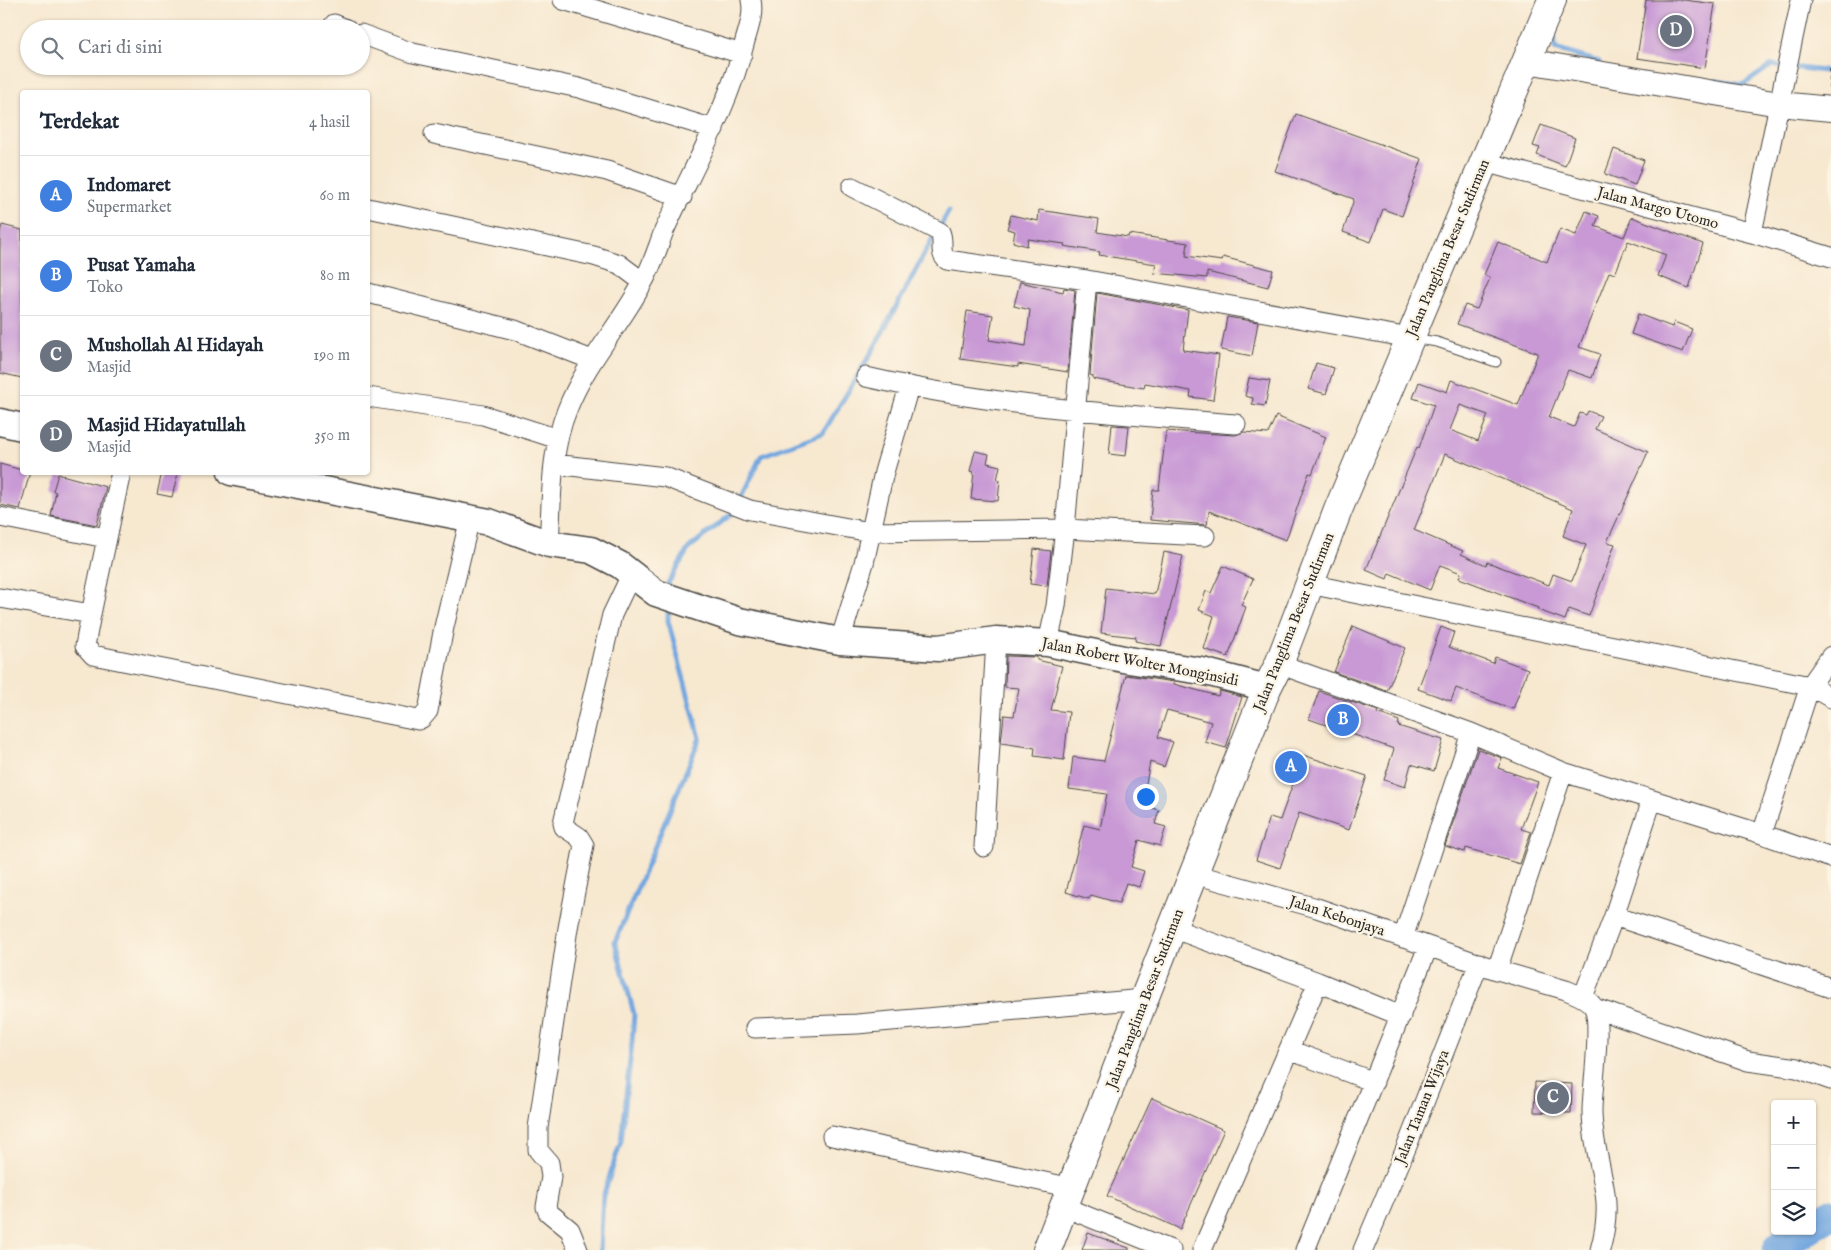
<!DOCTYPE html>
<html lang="id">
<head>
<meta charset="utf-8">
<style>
	:root { --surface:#fff; --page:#f2f2f3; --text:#1f2937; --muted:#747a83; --line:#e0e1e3; --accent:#0f766e }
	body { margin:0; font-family:"IM FELL English",serif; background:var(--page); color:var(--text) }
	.controls { position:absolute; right:15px; bottom:15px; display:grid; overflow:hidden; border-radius:5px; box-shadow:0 1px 4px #0004 }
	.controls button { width:45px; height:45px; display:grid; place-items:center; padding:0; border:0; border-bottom:1px solid var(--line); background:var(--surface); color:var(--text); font:25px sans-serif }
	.you { position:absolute; left:1145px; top:796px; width:18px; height:18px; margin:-12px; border:4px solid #fff; border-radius:50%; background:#1a73e8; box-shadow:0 0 0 8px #1a73e833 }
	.badge { display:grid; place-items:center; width:32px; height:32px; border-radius:50%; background:var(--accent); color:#fff; font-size:16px; font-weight:700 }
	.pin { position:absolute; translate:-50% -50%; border:2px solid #fff; box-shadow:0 1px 5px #0006 }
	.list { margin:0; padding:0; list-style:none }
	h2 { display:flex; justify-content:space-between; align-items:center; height:65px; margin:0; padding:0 20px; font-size:21px }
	h2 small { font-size:16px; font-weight:400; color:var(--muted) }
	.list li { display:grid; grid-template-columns:32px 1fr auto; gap:15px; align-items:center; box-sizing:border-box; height:80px; padding:0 20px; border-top:1px solid var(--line) }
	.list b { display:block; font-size:19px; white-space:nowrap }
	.list p { margin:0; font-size:16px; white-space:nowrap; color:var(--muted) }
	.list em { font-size:16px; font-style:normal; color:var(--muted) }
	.icon { flex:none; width:28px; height:28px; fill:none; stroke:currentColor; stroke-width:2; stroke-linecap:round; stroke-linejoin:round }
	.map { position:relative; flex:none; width:1831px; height:1250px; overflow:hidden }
	.search { position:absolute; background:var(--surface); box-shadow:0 1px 4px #0004; left:20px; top:20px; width:350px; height:55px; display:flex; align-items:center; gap:12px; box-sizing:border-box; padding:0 18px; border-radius:28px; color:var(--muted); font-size:19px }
	.panel { position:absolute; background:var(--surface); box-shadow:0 1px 4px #0004; left:20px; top:90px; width:350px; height:385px; border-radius:5px }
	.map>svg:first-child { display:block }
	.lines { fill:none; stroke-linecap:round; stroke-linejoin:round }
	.stream { stroke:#73a7df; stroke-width:5 }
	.river { stroke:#73a7df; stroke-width:31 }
	.building { fill:#c899d5; fill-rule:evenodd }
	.service-casing { stroke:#4a4744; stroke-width:11 }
	.minor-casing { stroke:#4a4744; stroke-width:21 }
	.tertiary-casing { stroke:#4a4744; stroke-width:26 }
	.secondary-casing { stroke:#4a4744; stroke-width:29 }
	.primary-casing { stroke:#4a4744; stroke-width:30 }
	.path { stroke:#4a4744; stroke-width:3; stroke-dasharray:4 4; stroke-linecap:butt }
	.service { stroke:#fff; stroke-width:9 }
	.minor { stroke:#fff; stroke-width:19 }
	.tertiary { stroke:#fff; stroke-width:24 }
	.secondary { stroke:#fff; stroke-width:26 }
	.primary { stroke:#fff; stroke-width:28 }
	.labels { text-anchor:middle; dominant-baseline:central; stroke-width:4.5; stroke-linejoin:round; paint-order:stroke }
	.street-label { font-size:15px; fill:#2b2b2b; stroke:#fcf5e5 }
</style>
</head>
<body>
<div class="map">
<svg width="1831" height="1250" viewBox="0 0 1831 1250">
	<rect width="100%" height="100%" fill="#fcf5e5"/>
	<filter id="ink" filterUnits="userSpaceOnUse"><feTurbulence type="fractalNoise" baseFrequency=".02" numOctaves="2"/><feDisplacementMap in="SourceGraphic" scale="10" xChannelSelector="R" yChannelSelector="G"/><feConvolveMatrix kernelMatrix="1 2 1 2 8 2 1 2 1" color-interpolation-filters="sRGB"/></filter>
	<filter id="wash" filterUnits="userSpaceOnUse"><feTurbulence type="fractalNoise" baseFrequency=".0096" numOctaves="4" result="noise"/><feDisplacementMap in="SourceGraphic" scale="20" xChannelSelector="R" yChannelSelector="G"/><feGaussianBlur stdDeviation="1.12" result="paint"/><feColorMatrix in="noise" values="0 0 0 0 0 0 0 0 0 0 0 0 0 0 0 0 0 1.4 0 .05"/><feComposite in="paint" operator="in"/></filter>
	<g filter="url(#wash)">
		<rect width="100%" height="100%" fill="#f7e8d0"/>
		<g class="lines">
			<path class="stream" d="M1554 29 1555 49 1599 62
				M1792 67 1831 72
				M1716 81 1743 85 1772 65 1783 66
				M940 227 949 211
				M668 589V583L689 548 734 512 761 456 823 433 873 350 935 234
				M600 1250 603 1197 621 1141 632 1042 634 1014 615 942 700 738 668 621V605"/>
			<path class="river" d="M1812 1226 1831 1214
				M1778 1250 1780 1246 1804 1231"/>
		</g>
		<g id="blocks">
			<path class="building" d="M1646 0H1684L1715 4 1705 68 1637 58Z
				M1296 114 1422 159 1402 216 1383 209 1371 242 1343 232 1354 199 1275 171Z
				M1541 125 1575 138 1565 166 1537 155 1540 148 1533 146Z
				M1614 149 1644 160 1635 185 1605 174Z
				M1039 210 1099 219 1097 232 1128 237 1129 234 1188 243 1186 256 1222 261 1223 257 1273 270 1268 287 1207 272V278L1154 273 1156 264 1099 255 1100 252 1064 246 1065 244 1028 239 1027 246 1013 242 1015 231 1007 229 1011 215 1038 221Z
				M1586 211 1599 216 1595 226 1624 237 1632 217 1703 244 1689 288 1658 276 1666 255 1628 241 1615 274 1609 272 1579 347 1600 354 1592 378 1568 370 1549 417 1574 427 1580 413 1586 415 1588 411 1601 416 1595 429 1648 452 1607 542 1615 544 1589 616 1569 609 1565 620 1538 610V608L1459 578 1461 573 1440 565 1430 590 1389 573 1387 579 1366 570 1417 447 1419 448 1434 405 1413 398 1419 382 1447 392 1451 380 1518 405 1538 353 1457 324 1465 305 1477 309 1490 278 1484 275 1498 242 1547 262 1560 229 1576 235ZM1460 405 1488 415 1478 441 1450 430ZM1445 454 1573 509 1563 536 1586 545 1572 581 1553 574 1549 585 1487 562 1486 565 1461 554 1463 551 1414 530Z
				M2 225 22 230V378L0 373V233Z
				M1020 282 1063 292 1064 288 1075 290 1068 372 1018 364V367L960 359 967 311 993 315 989 340 1026 346 1030 310 1014 306Z
				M1097 293 1188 310 1183 350 1219 355 1213 400 1190 397 1191 391 1145 383 1144 388 1093 379V376L1090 375Z
				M1638 314 1672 327 1674 322 1692 329 1683 352 1631 334Z
				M1227 317 1258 322 1252 356 1221 350Z
				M1316 363 1334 368 1326 394 1308 389Z
				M1249 378 1270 381 1265 406 1252 404 1253 398 1245 396Z
				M1276 416 1326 437 1312 474 1309 473 1286 540 1209 511 1207 525 1150 520 1153 490H1159L1166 431 1235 435 1244 432 1268 434Z
				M1112 425 1129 426 1126 456 1109 454Z
				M975 451 989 454 987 463 1000 466 997 480H1000L998 501 971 499 974 472 970 471Z
				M0 464 22 470V472H30L20 509 0 505Z
				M162 472H178L172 497 157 494Z
				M58 474 106 487 97 525 51 516 56 492 53 491Z
				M1034 549 1051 551 1047 586 1030 584Z
				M1164 552 1183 556 1161 646 1135 641 1136 637 1101 633 1106 588 1155 594Z
				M1223 566 1253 579 1241 605 1246 607 1228 657 1204 649 1214 616 1199 610 1206 591 1211 593Z
				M1353 626 1405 648 1387 691 1334 672Z
				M1441 627 1454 632 1449 647 1493 663 1495 657 1528 669 1513 709 1456 688 1451 701 1418 689Z
				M1006 656 1037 657V660L1062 666 1051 710 1069 712 1064 760 1034 756 1035 748 1001 743 1004 715 1014 716 1019 688 1005 687Z
				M1126 675 1174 682V684L1218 696 1220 691 1242 697 1226 748 1205 742 1211 722 1167 710 1158 737 1173 742 1164 767 1150 762 1142 805 1159 810 1155 824 1166 827 1160 846 1139 840 1131 867 1144 871 1139 887 1126 883 1119 903 1091 895 1089 899 1066 892 1084 825 1100 829 1107 794 1069 789 1073 757 1104 761Z
				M1319 691 1378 711 1377 713 1399 721 1398 726 1443 740 1434 771 1411 764 1405 787 1384 780 1394 749 1309 719Z
				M1478 749 1502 758 1498 768 1538 782 1521 829 1531 832 1520 864 1466 848 1465 852 1445 846Z
				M1303 755 1367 776 1349 830 1299 813 1280 868 1256 860 1270 817 1280 820Z
				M1535 1082 1572 1084 1571 1113 1534 1112Z
				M1152 1098 1224 1130 1180 1229 1107 1196Z
				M1088 1233 1129 1248V1250H1082Z"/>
		</g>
	</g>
	<g filter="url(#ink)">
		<use href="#blocks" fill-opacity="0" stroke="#4a4744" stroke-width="1"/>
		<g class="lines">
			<g class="service-casing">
				<path id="service" d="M1412 338 1437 342 1496 362"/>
			</g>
			<g class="minor-casing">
				<path id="minor" d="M563 0 742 54
					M334 24 346 29
					M361 34 413 53 579 88 714 129
					M434 134 607 171 682 197
					M1484 162 1752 233 1831 257
					M852 187 940 232C945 242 938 253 947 260L1087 280 1410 338
					M368 208 594 256 619 264 643 282
					M1752 233 1801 0
					M368 293 515 330 592 360
					M866 377C987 405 1112 414 1236 424
					M368 397 483 415 558 439
					M554 464 665 477 750 510 870 532 1065 529 1205 536
					M0 517 106 538
					M549 544C552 500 550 451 567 410 585 363 619 327 642 284 652 267 657 249 664 231 693 168 728 109 745 41 749 27 754 14 751 0
					M1309 584 1810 686 1831 656
					M0 598 91 614 85 646 93 655 418 720 422 718 428 711 444 627 470 518
					M91 614 121 472
					M840 641 864 563 884 472 909 387
					M1048 643 1056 606 1065 529 1087 280
					M1279 664 1471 733 1563 772 1762 834 1831 858
					M1762 834 1810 686 1831 698
					M984 847 996 640
					M1194 874 1317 908 1497 970 1566 990C1575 994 1589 998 1594 1008 1602 1024 1592 1089 1592 1111 1592 1139 1601 1166 1605 1193 1608 1212 1605 1232 1600 1250
					M1614 916 1831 988
					M1172 928 1318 982 1401 1016
					M1403 938 1471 733
					M1497 970 1563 772
					M1583 997 1614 916 1652 800
					M1594 1008 1748 1061 1797 1068 1831 1080
					M755 1028 857 1024 1144 999
					M1289 1050 1374 1082
					M832 1136 1072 1188
					M1064 1207 1171 1250
					M578 1250 570 1230 548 1212 546 1207 551 1177 549 1163 538 1150V1128L568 928 584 845 579 837 564 827 563 823 612 615 632 573
					M1202 1250 1318 982
					M1305 1250 1428 947
					M1363 1250 1407 1146 1479 963"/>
			</g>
			<g class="tertiary-casing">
				<path id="tertiary" d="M1527 61 1779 104 1831 109"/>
			</g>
			<g class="secondary-casing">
				<path id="secondary" d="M0 422 22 427
					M231 472 489 522 549 544 591 550 620 565 656 593 739 621 840 641 938 648 996 640 1048 643 1128 660 1202 671 1267 688"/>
			</g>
			<g class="primary-casing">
				<path id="primary" d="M1047 1250 1144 999 1267 688 1279 664 1338 510 1552 0"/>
			</g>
			<path class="path" d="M1830 89 1831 65"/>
			<use href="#service" class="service"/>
			<use href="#minor" class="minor"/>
			<use href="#tertiary" class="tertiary"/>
			<use href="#secondary" class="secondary"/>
			<use href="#primary" class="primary"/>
		</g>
	</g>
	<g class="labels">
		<g class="street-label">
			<text transform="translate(1658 208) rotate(15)">Jalan Margo Utomo</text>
			<text transform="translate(1448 248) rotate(-67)">Jalan Panglima Besar Sudirman</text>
			<text transform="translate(1294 622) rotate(-68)">Jalan Panglima Besar Sudirman</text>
			<text transform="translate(1140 662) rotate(11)">Jalan Robert Wolter Monginsidi</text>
			<text transform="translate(1337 916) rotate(18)">Jalan Kebonjaya</text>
			<text transform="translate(1145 999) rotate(-69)">Jalan Panglima Besar Sudirman</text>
			<text transform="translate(1422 1107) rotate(-68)">Jalan Taman Wijaya</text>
		</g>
	</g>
</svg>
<div class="controls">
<button>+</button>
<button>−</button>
<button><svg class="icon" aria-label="layers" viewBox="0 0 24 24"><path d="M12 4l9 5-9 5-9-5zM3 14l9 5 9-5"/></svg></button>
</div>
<div class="you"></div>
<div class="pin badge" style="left:1291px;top:767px;background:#3f7fe0">A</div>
<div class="pin badge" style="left:1343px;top:720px;background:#3f7fe0">B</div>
<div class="pin badge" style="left:1553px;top:1098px;background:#6b7280">C</div>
<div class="pin badge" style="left:1676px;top:31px;background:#6b7280">D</div>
<div class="search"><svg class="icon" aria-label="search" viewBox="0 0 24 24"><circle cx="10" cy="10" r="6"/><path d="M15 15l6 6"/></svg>Cari di sini</div>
<section class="panel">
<h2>Terdekat<small>4 hasil</small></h2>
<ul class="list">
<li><span class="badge" style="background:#3f7fe0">A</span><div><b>Indomaret</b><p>Supermarket</p></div><em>60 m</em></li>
<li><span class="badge" style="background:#3f7fe0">B</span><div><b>Pusat Yamaha</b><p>Toko</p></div><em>80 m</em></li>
<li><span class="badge" style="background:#6b7280">C</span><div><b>Mushollah Al Hidayah</b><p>Masjid</p></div><em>190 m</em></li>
<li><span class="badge" style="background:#6b7280">D</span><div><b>Masjid Hidayatullah</b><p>Masjid</p></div><em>350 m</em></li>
</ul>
</section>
</div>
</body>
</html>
